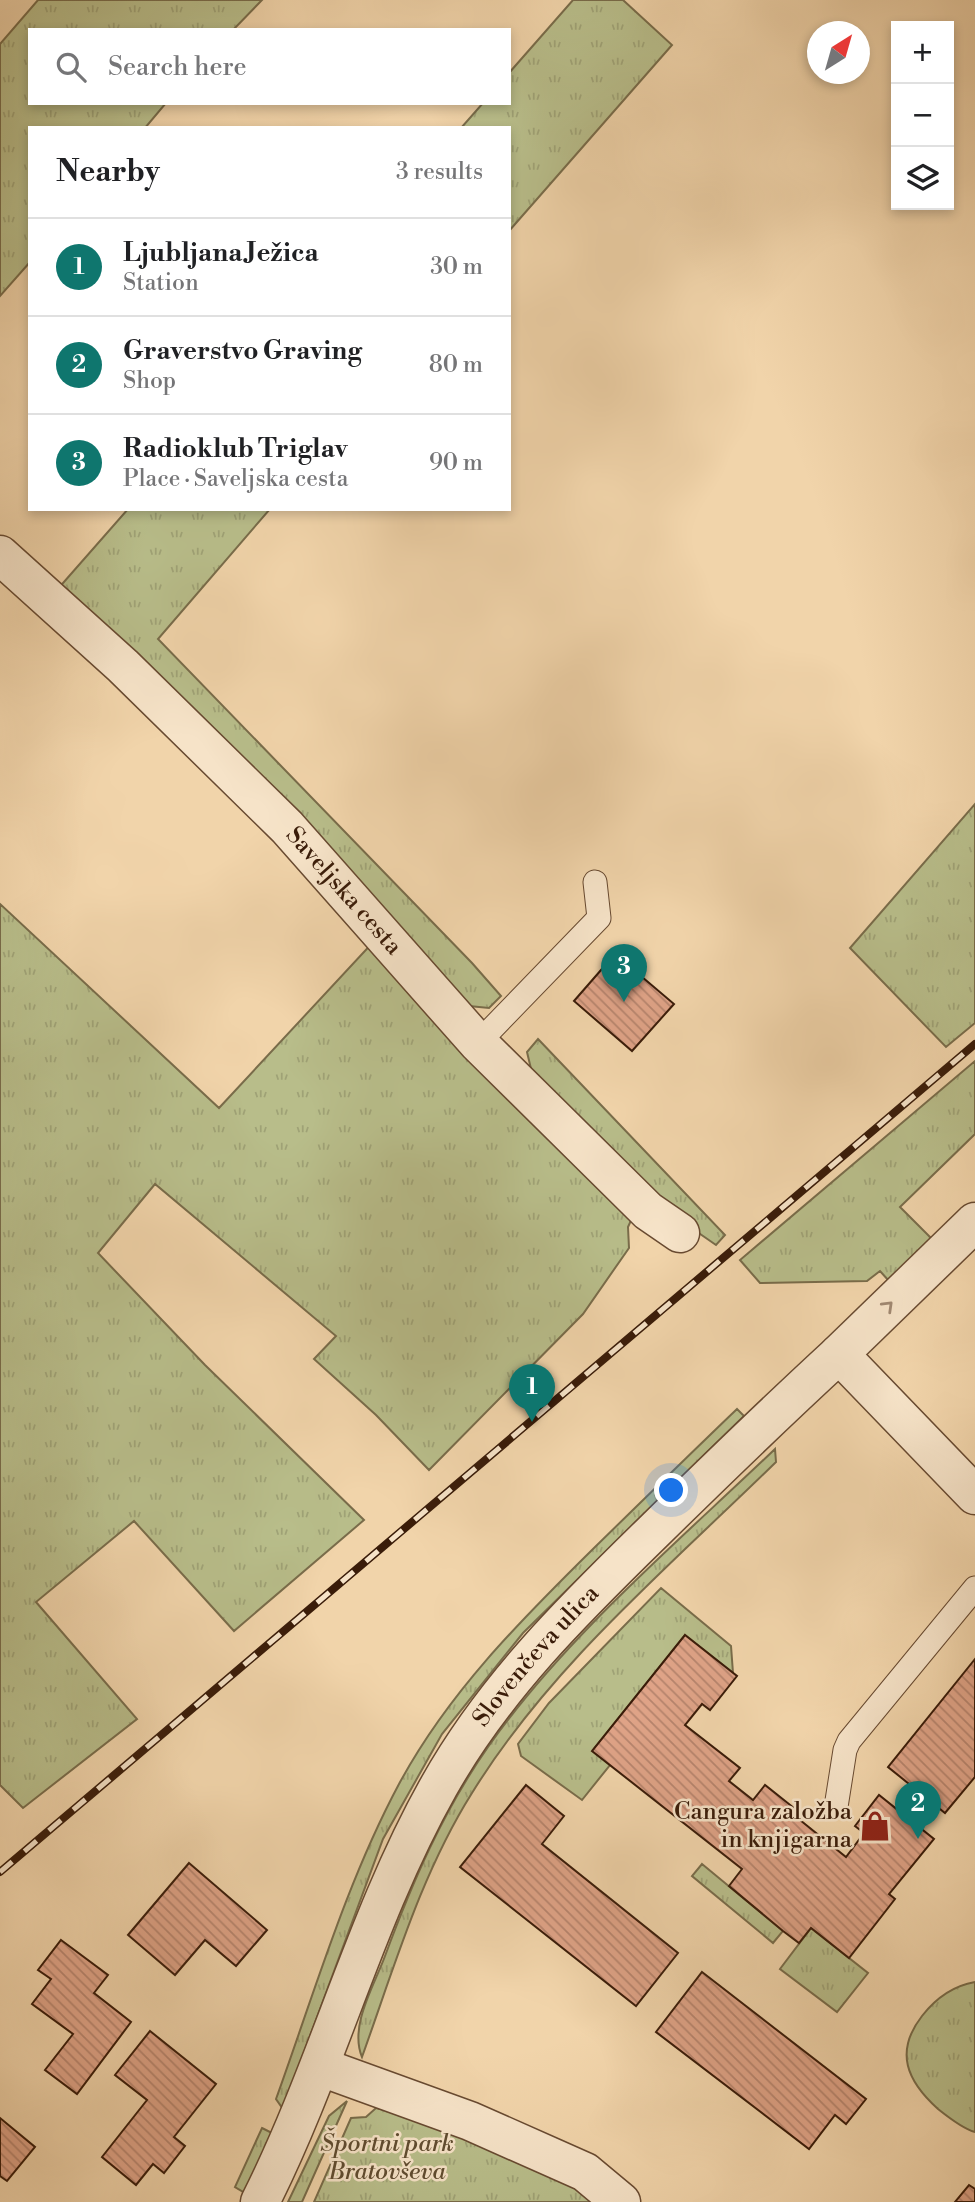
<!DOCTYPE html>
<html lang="en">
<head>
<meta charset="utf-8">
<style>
	:root { --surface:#fff; --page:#f2f2f2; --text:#202124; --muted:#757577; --line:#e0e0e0; --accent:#0f766e }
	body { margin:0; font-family:"Libre Bodoni",serif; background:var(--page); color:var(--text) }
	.controls { position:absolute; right:21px; top:21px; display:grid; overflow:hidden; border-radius:0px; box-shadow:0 4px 10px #0003 }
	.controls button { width:63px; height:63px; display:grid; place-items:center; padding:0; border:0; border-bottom:2px solid var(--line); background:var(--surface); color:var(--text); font:35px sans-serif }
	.compass { position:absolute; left:807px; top:21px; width:63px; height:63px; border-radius:50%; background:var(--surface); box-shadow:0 4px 10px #0003; rotate:37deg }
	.you { position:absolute; left:672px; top:1491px; width:24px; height:24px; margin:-18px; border:5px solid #fff; border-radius:50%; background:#1a73e8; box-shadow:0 0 0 10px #1a73e833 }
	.badge { display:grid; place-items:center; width:46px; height:46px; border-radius:50%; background:var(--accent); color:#fff; font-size:23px; font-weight:700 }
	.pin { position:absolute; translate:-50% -58px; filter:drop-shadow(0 2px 4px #0008) }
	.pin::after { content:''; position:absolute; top:37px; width:24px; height:21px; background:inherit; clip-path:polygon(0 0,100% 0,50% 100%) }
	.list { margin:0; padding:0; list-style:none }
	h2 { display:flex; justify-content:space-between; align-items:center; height:91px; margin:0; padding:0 28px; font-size:30px }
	h2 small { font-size:23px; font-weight:400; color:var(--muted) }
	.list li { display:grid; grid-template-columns:46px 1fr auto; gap:21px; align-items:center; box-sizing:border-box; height:98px; padding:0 28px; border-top:2px solid var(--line) }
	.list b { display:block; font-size:26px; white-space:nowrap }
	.list p { margin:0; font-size:23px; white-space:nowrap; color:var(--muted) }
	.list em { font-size:23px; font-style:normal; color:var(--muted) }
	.icon { flex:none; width:38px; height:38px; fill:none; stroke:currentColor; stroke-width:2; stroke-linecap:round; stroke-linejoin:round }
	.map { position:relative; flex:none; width:975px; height:2202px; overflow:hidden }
	.search { position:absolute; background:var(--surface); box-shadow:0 4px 10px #0003; left:28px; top:28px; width:483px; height:77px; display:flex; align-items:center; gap:18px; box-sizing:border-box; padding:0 24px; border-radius:0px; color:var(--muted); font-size:26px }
	.panel { position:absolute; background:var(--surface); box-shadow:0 4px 10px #0003; left:28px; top:126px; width:483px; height:385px; border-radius:0px }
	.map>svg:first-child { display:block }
	.grass { fill:url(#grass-tufts); stroke:#796c4a; stroke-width:2 }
	.building { fill:url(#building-back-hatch); stroke:#3a1c09; stroke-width:2 }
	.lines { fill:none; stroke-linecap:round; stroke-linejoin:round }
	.service-casing { stroke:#684a31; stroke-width:25 }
	.minor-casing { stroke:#684a31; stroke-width:41 }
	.tertiary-casing { stroke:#684a31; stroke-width:41 }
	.service { stroke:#f6e3c8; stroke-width:23 }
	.minor { stroke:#f6e3c8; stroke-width:38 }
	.tertiary { stroke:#f6e3c8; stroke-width:38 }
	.rail-casing { stroke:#3a1c09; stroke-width:8 }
	.rail { stroke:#f6e3c8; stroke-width:5; stroke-dasharray:16; stroke-linecap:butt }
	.oneway { stroke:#a18972 }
	.labels { text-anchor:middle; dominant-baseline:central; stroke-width:5; stroke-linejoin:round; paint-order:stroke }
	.street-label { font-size:24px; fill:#3a1c09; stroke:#f6e3c8 }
	.poi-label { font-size:24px; fill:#3a1c09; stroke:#f6e3c8; text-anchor:end }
	.park-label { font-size:24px; font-style:italic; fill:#604c30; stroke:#f6e3c8 }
</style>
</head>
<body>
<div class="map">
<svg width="975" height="2202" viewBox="0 0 975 2202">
	<defs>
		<pattern id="grass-tufts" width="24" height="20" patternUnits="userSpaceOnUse" patternTransform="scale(1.75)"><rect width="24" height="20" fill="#b8bd8a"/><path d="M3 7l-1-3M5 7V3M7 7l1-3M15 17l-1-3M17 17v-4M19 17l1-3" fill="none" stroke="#9fa276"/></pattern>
		<pattern id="building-back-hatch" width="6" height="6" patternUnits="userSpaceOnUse" patternTransform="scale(1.75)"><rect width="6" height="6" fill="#dfa387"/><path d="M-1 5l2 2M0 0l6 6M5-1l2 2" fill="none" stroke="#b6846d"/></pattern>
	</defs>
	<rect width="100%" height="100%" fill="#f1d4aa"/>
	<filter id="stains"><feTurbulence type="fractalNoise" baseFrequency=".00286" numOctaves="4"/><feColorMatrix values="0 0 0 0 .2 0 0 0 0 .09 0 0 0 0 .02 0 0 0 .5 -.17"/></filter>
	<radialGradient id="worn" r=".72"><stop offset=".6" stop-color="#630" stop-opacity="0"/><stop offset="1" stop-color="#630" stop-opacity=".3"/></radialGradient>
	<path class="grass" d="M38 0H262L233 30H30V103H166L145 128H30V262L0 296V44Z
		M573 0H623L672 45 509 231V128H461L483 103H509V73Z
		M128 509H270L158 639 472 963 501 996 489 1008 469 1006 56 591Z
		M975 804V1023L946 1047 850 948Z
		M0 904 219 1108 376 939 634 1214 628 1227 629 1248 583 1314 429 1470 376 1415 314 1359 336 1336 155 1184 98 1253 205 1365 364 1520 234 1631 134 1521 36 1602 137 1719 23 1808 0 1785Z
		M538 1039 725 1235 716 1245 693 1229 532 1073 527 1052Z
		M975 1061V1134L900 1207 933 1240 889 1281 880 1271 867 1281 760 1283 740 1260Z
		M737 1409 744 1416 523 1633 442 1734 383 1839 283 2109 276 2099C314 1994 346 1883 399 1784 448 1693 520 1621 593 1549 641 1502 689 1455 737 1409Z
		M775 1449 776 1462C669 1567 551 1665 472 1793 421 1874 394 1968 362 2057 349 2026 374 1986 385 1956 412 1883 443 1811 488 1747 564 1638 679 1541 775 1449Z
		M661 1588 731 1646 733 1673 685 1635 593 1750 610 1765 582 1800 521 1756 518 1744 549 1703Z
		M702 1864 783 1931 773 1943 692 1876Z
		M811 1928 868 1973 837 2012 780 1969Z
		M975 1982V2132C963 2129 948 2117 938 2109 907 2081 894 2052 922 2016 936 1998 952 1986 975 1982Z
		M347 2101 302 2202H288L329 2116Z
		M376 2108 459 2127 563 2175 598 2202H314L351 2118 366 2117Z
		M262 2128 272 2133 245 2193 235 2187Z"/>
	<path class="building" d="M615 954 674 1004 632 1051 574 1001Z
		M685 1635 737 1676 710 1710 702 1704 685 1725 740 1768 729 1781 753 1800 765 1785 794 1808 790 1812 846 1857 864 1833 855 1826 879 1795 934 1839 889 1894 895 1899 849 1958 811 1928 799 1943 783 1931 729 1886 742 1869 592 1751Z
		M975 1659V1777L945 1813 888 1767Z
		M526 1785 564 1816 542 1844 678 1953 636 2006 460 1867Z
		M189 1863 267 1930 236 1966 205 1940 175 1975 128 1935Z
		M61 1940 108 1975 94 1993 131 2022 77 2094 45 2070 73 2034 32 2004 51 1979 38 1970Z
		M702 1972 866 2099 846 2124 835 2115 809 2149 656 2032Z
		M150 2031 216 2084 174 2137 185 2146 164 2173 153 2164 136 2185 102 2157 147 2100 115 2075Z
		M0 2118 35 2147 7 2181 0 2176Z
		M969 2185 975 2189V2202H955Z"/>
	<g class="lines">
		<g class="service-casing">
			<path id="service" d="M478 1043 599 918 595 882
				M836 1807 845 1750 849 1741 975 1588"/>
		</g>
		<g class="minor-casing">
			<g id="minor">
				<path id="s1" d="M0 555 123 666 287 827 478 1043 648 1211 680 1233"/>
				<path d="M839 1354 975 1222"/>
				<path d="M321 2067 470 2121 549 2156 585 2172 621 2202"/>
			</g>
		</g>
		<g class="tertiary-casing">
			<g id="tertiary">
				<path id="s2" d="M260 2202C328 2067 365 1917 439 1786 494 1688 573 1610 653 1532 714 1472 776 1412 839 1354L975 1495"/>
			</g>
		</g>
		<use href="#service" class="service"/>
		<use href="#minor" class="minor"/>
		<use href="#tertiary" class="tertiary"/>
		<g class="rail-casing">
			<path id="rail" d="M0 1872 975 1044"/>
		</g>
		<use href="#rail" class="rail"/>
	</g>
	<defs><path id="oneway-chevron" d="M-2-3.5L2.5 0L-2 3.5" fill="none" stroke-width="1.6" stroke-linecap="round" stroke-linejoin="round" transform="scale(1.75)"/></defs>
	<use class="oneway" href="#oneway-chevron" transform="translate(888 1306) rotate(-44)"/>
	<defs>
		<g id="shop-bare" transform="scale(2.415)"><path d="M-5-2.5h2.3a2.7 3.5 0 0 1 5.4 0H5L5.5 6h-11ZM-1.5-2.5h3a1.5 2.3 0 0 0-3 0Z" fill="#8f2418" stroke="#f6e3c8" stroke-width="2.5" paint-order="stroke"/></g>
	</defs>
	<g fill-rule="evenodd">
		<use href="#shop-bare" x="875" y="1826"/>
	</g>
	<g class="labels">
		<g class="street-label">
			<text stroke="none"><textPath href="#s1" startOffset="481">Saveljska cesta</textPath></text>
			<text stroke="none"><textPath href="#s2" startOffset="616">Slovenčeva ulica</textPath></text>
		</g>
		<g class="poi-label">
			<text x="852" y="1812">Cangura založba<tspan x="852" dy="28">in knjigarna</tspan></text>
		</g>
		<g class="park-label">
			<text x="387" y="2144">Športni park<tspan x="387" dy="28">Bratovševa</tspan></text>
		</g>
	</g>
	<rect width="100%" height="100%" filter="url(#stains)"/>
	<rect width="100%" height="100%" fill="url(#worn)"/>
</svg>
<div class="controls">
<button>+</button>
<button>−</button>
<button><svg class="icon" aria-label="layers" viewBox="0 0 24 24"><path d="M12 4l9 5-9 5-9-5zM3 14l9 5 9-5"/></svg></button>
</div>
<svg class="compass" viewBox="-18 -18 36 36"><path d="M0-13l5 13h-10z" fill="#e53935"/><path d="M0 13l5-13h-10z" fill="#757577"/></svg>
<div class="you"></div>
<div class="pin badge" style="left:532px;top:1422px">1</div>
<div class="pin badge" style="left:918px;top:1839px">2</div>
<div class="pin badge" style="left:624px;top:1002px">3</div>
<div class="search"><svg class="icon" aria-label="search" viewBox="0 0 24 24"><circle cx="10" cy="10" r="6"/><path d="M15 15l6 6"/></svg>Search here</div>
<section class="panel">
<h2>Nearby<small>3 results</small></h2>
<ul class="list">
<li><span class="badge">1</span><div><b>Ljubljana Ježica</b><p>Station</p></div><em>30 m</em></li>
<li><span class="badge">2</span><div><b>Graverstvo Graving</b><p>Shop</p></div><em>80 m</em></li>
<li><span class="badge">3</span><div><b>Radioklub Triglav</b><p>Place · Saveljska cesta</p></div><em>90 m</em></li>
</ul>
</section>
</div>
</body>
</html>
